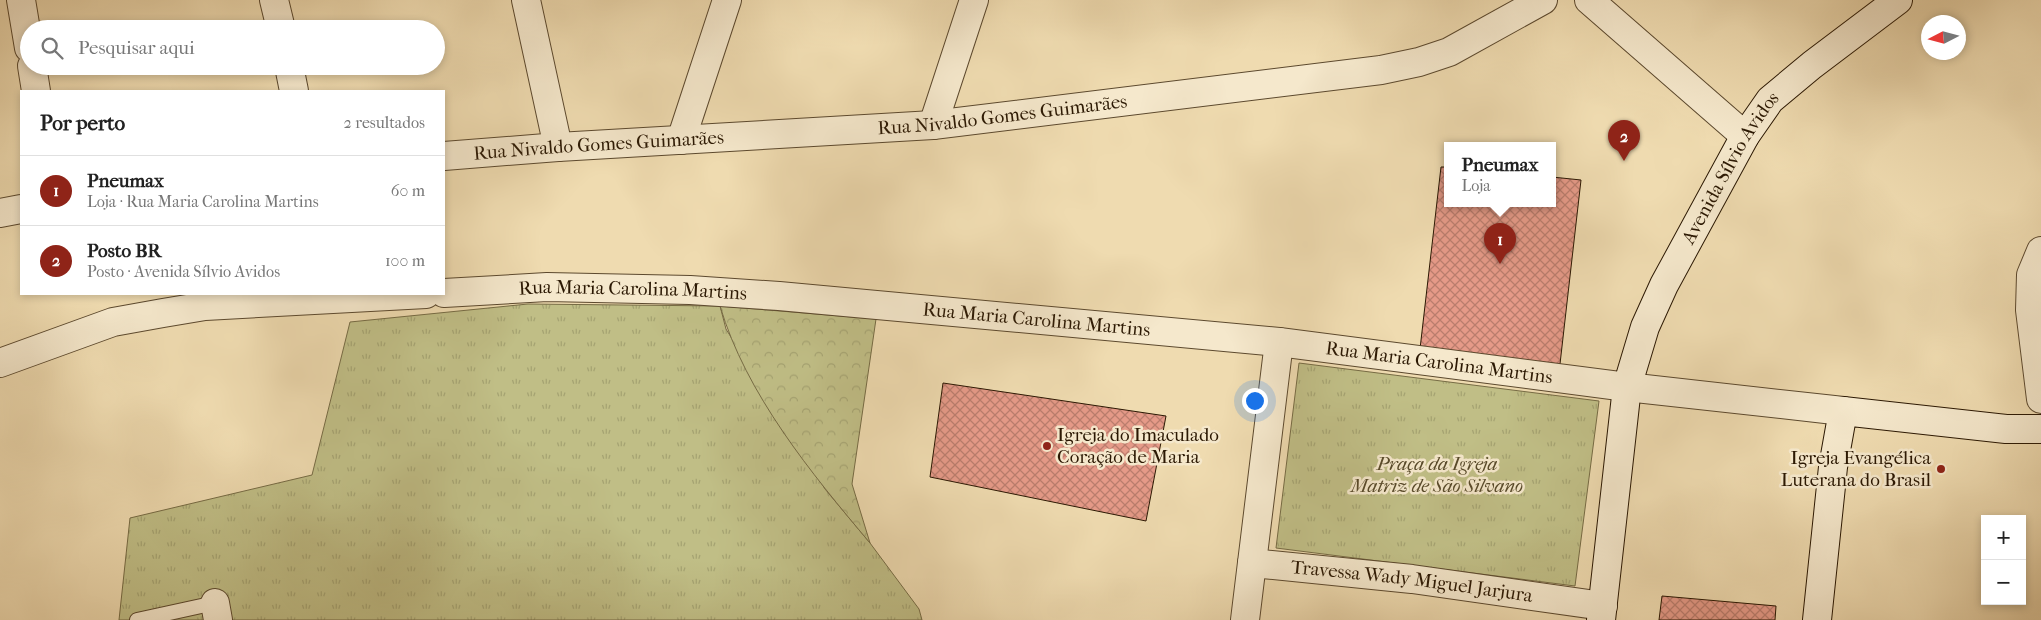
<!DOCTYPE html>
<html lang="pt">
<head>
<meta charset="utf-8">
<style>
	:root { --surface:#fff; --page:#f6f6f6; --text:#222; --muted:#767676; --line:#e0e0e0; --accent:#8f2418 }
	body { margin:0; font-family:"IM FELL French Canon",serif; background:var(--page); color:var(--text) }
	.controls { position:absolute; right:15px; bottom:15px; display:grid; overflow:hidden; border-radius:0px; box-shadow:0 2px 8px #0003 }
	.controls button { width:45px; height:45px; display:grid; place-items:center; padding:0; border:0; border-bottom:1px solid var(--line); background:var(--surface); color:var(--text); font:25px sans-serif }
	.compass { position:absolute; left:1921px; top:15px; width:45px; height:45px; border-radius:50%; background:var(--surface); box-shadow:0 2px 8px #0003; rotate:264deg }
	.you { position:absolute; left:1254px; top:400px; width:18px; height:18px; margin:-12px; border:4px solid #fff; border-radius:50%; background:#1a73e8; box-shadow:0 0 0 8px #1a73e833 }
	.badge { display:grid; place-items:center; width:32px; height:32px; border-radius:50%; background:var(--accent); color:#fff; font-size:16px; font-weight:700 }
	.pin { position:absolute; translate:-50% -41px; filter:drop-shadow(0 1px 2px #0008) }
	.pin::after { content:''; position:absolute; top:26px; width:18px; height:15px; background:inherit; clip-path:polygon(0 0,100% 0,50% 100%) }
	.popup { position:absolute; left:1444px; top:142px; width:112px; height:65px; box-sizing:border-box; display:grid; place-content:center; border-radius:0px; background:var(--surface); filter:drop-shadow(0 1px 4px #0005); font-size:16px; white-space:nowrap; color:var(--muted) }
	.popup b { font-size:19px; color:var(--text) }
	.popup::after { content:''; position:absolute; left:50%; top:100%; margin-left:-10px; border:10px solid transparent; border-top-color:var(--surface) }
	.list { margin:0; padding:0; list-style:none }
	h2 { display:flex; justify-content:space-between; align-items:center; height:65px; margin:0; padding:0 20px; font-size:21px }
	h2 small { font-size:16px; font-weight:400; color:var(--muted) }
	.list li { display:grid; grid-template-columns:32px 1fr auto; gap:15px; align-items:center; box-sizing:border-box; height:70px; padding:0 20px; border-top:1px solid var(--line) }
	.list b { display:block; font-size:19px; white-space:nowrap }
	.list p { margin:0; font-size:16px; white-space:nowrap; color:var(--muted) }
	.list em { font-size:16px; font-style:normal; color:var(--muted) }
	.icon { flex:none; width:28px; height:28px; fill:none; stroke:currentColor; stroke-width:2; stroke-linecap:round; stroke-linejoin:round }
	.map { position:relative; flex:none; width:2041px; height:620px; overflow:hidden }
	.search { position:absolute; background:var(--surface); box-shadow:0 2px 8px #0003; left:20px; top:20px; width:425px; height:55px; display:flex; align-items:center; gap:12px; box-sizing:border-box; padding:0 18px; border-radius:28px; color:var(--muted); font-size:19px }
	.panel { position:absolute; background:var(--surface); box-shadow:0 2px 8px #0003; left:20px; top:90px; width:425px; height:205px; border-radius:0px }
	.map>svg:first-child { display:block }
	.grass { fill:url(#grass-tufts); stroke:#766b44 }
	.forest { fill:url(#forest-crowns); stroke:#766b44 }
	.building { fill:url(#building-cross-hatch); stroke:#2b1803 }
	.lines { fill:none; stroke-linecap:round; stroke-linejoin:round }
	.lane-casing { stroke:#5c492e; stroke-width:16 }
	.street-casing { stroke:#5c492e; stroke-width:30 }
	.secondary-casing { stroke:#2b1803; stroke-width:30 }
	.lane { stroke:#f5e8cc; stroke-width:14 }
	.street { stroke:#f5e8cc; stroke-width:28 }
	.secondary { stroke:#f5e8cc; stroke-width:28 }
	.poi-dot { fill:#8f2418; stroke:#f5e8cc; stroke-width:2 }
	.labels { text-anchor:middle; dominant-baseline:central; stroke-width:5; stroke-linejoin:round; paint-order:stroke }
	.street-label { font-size:19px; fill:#2b1803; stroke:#f5e8cc }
	.poi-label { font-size:19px; fill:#2b1803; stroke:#f5e8cc; text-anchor:start }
	.park-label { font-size:19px; font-style:italic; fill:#584a2a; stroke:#f5e8cc }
</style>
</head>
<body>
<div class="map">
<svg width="2041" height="620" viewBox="0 0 2041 620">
	<defs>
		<pattern id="grass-tufts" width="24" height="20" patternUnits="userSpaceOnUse" patternTransform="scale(1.25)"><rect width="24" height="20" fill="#c0be86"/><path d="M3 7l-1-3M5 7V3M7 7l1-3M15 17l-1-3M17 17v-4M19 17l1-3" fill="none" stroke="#a5a372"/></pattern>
		<pattern id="forest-crowns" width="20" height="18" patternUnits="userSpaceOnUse" patternTransform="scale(1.25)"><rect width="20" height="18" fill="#c0be86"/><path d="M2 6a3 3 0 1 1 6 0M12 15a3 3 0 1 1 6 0" fill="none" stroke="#a5a372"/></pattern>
		<pattern id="building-cross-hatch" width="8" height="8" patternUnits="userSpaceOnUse" patternTransform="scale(1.25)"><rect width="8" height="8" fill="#e59a88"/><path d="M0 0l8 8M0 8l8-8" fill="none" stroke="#ba7d6d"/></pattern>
	</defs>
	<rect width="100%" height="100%" fill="#efdbb0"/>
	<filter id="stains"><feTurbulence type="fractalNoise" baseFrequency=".004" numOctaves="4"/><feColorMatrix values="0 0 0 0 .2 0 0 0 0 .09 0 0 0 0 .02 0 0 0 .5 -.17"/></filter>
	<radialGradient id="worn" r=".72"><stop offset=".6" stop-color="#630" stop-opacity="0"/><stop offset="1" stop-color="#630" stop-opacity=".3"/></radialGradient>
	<path class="grass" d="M528 304 720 306 726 329 825 489 870 543 919 609 922 620H119L130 518 312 475 350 322Z
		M1299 363 1599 401 1575 586 1276 548Z"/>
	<path class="forest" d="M720 306 876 319 852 484 870 543C811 473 746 394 720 306Z"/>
	<path class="building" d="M1441 167H1448V203H1552V177L1581 180 1560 364 1420 349Z
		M943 383 1166 416 1146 521 930 477Z
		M1662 596 1776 606 1775 620H1659Z"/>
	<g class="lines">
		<g class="lane-casing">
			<path id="lane" d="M137 620 215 603"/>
		</g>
		<g class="street-casing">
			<g id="street">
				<path d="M21 0 29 48"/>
				<path d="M274 0 281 29"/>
				<path d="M526 0 558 147"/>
				<path d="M1589 0 1745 136"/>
				<path d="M32 66 36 91"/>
				<path d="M289 66 294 91"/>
				<path d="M933 125 974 0"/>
				<path d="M681 140 727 0"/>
				<path id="s1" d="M444 156 558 147 933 125 1381 70 1419 62 1449 52 1543 0"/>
				<path d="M0 213 21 209"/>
				<path d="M2041 251 2031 275 2030 310 2041 399"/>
				<path id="s2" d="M444 293 547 287 690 290 779 296 1279 342 1627 387 1843 411"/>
				<path d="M0 363 113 322 163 313 205 306 426 294"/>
				<path id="s3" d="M1252 563 1412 579 1603 606"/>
				<path d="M215 603 218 620"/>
				<path d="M1245 620 1279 342"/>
			</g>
		</g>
		<g class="secondary-casing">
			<g id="secondary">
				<path id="s4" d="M1601 620 1627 387 1645 327 1664 285 1745 136 1770 100 1812 65 1898 0"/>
				<path d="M1817 620 1833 467 1843 411 2006 429H2041"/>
			</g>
		</g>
		<use href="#lane" class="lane"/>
		<use href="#street" class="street"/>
		<use href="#secondary" class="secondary"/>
	</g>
	<g class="poi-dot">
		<circle cx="1047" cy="446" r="5"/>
		<circle cx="1941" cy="469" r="5"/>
	</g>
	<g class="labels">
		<g class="street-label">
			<text stroke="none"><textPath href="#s1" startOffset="560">Rua Nivaldo Gomes Guimarães</textPath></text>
			<text stroke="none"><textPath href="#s1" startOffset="155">Rua Nivaldo Gomes Guimarães</textPath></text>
			<text stroke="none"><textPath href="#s4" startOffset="478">Avenida Sílvio Avidos</textPath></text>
			<text stroke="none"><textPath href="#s2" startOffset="189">Rua Maria Carolina Martins</textPath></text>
			<text stroke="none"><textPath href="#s2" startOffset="594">Rua Maria Carolina Martins</textPath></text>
			<text stroke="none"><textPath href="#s2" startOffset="999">Rua Maria Carolina Martins</textPath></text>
			<text stroke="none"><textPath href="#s3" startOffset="161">Travessa Wady Miguel Jarjura</textPath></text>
		</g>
		<g class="poi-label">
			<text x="1057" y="435">Igreja do Imaculado<tspan x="1057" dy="22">Coração de Maria</tspan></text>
			<text x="1931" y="458" text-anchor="end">Igreja Evangélica<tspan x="1931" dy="22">Luterana do Brasil</tspan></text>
		</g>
		<g class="park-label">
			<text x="1437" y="464">Praça da Igreja<tspan x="1437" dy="22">Matriz de São Silvano</tspan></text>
		</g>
	</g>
	<rect width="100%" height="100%" filter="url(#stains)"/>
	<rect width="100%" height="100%" fill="url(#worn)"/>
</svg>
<div class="controls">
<button>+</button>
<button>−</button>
</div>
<svg class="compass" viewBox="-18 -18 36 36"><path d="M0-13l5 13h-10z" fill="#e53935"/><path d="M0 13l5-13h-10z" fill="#767676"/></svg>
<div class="you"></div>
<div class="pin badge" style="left:1500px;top:264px">1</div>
<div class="popup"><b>Pneumax</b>Loja</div>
<div class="pin badge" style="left:1624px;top:161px">2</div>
<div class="search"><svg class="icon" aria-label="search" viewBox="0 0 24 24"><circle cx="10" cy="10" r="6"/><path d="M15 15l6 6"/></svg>Pesquisar aqui</div>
<section class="panel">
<h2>Por perto<small>2 resultados</small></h2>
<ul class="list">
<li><span class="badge">1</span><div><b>Pneumax</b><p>Loja · Rua Maria Carolina Martins</p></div><em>60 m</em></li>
<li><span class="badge">2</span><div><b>Posto BR</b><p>Posto · Avenida Sílvio Avidos</p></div><em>100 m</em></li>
</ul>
</section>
</div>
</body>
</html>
